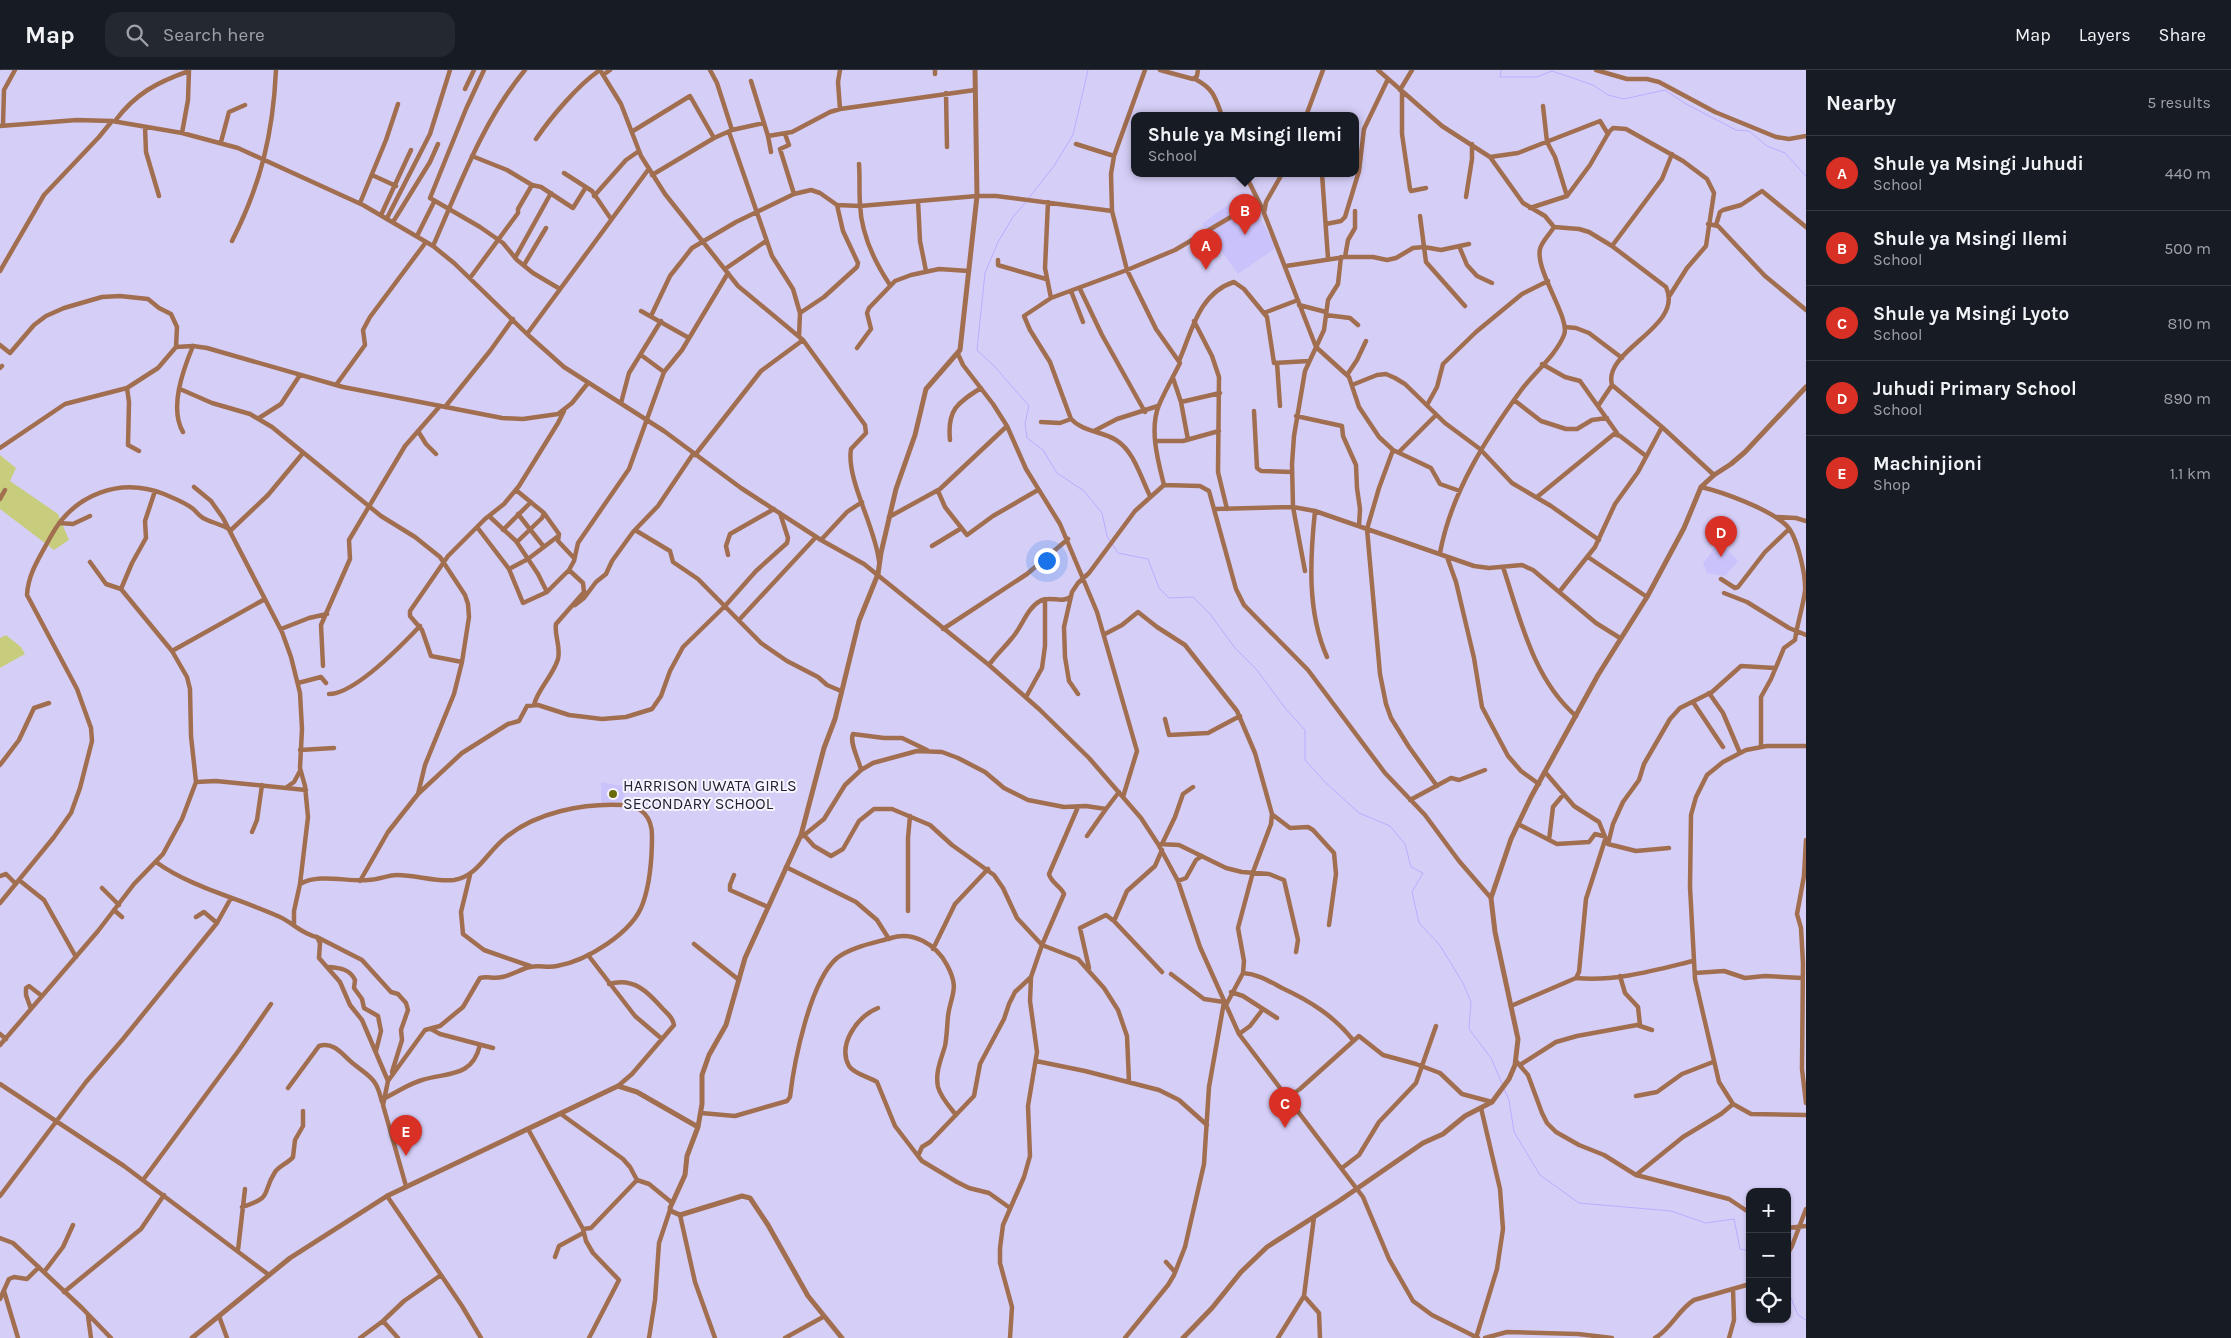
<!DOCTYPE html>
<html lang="en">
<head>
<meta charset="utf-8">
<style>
	:root { --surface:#171b24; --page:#242831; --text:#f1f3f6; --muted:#9ea1a6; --line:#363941; --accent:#d93025 }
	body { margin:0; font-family:Karla,sans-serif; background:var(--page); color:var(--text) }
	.controls { position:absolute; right:15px; bottom:15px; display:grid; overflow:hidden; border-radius:10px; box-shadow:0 1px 4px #0004 }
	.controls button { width:45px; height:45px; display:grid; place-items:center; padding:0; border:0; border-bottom:1px solid var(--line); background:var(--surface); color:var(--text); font:25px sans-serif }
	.you { position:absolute; left:1046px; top:490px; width:18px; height:18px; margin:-12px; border:4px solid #fff; border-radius:50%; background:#1a73e8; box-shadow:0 0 0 8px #1a73e833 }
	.badge { display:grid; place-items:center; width:32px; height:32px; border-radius:50%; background:var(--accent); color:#fff; font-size:16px; font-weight:700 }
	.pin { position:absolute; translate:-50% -41px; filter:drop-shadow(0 1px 2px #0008) }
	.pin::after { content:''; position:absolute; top:26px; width:18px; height:15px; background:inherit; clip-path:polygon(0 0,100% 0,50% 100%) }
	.popup { position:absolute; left:1131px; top:42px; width:228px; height:65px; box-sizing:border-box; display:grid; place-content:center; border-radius:10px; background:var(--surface); filter:drop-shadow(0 1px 4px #0005); font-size:16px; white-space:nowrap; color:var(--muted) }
	.popup b { font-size:19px; color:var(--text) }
	.popup::after { content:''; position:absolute; left:50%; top:100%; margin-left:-10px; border:10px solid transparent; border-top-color:var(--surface) }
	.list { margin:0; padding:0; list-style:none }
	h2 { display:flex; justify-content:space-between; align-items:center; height:65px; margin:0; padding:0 20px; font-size:21px }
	h2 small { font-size:16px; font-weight:400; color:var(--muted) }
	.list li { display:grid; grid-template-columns:32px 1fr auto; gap:15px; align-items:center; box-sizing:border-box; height:75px; padding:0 20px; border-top:1px solid var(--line) }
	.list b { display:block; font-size:19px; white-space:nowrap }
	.list p { margin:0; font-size:16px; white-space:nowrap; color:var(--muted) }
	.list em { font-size:16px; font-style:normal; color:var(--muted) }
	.icon { flex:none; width:28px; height:28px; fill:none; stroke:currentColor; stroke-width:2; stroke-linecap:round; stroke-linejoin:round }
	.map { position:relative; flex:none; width:1806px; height:1268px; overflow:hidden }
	header { display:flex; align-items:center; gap:30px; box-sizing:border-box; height:70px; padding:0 25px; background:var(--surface); border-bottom:1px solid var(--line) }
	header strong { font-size:24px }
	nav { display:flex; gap:28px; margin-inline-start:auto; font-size:18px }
	.search { width:350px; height:45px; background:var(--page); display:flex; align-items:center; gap:12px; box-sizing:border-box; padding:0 18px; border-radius:15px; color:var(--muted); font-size:19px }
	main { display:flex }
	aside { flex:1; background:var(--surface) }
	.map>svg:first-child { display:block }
	.built { fill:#cac2fb }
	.green { fill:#c8cd7e }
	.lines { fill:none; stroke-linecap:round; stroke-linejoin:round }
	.stream { stroke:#baadfe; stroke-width:1 }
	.minor { stroke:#a26e50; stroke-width:4.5 }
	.tertiary { stroke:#a26e50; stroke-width:5 }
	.poi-dot { fill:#686a09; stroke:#f6f5ff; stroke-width:2 }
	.labels { text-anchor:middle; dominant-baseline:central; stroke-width:4; stroke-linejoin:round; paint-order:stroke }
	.poi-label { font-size:16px; fill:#232033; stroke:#f6f5ff; text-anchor:start }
</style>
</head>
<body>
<header>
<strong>Map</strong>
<div class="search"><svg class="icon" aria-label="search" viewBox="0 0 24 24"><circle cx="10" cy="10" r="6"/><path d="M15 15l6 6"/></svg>Search here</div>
<nav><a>Map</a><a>Layers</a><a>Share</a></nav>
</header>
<main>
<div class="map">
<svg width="1806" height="1268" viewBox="0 0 1806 1268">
	<rect width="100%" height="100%" fill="#d5cff8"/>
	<path class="built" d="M1244 123 1277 177 1238 204 1202 154Z
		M1715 474 1724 476 1738 491 1725 506 1707 503 1703 493 1711 483Z
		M601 712 627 717 622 732 601 733Z"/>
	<path class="green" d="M0 385 16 398 10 411 58 444 69 470 54 480 0 439Z
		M6 565 21 577 25 584 0 598V568Z"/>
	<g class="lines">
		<path class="stream" d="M0 0H1
			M1501 0 1500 7H1537L1552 1 1593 15 1608 25 1624 29 1665 20 1686 34 1736 60 1749 61 1767 76 1785 83 1806 106
			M1028 129 1054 96 1073 65 1088 0
			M1026 132 1013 147 998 172 985 203 977 280 995 297 1029 336 1025 353 1027 368 1043 380 1057 403 1084 421 1102 443 1107 466 1110 471
			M1112 474 1118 483 1148 489 1159 518 1169 528 1193 527 1210 544 1235 578 1257 600 1285 638 1305 660V690L1325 712 1359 743 1390 756 1405 774 1411 797 1423 803 1412 822 1419 853 1439 874 1463 913 1471 932 1469 959 1491 988 1503 1016
			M1504 1019 1509 1030 1514 1062 1540 1105 1579 1133 1671 1141 1706 1153 1734 1149 1740 1179 1750 1181
			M1787 1218 1798 1245 1806 1250"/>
		<path class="minor" d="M484 0 466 39 430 128 480 157 503 173 517 190 533 203 560 219
			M600 0 621 34 641 86 665 124 738 216 803 270 865 355 866 363 851 379C846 409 875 456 879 491
			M710 0 717 13 732 60
			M935 0V4
			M1145 0 1114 86 1111 104 1112 141 1127 200 1156 259 1180 293C1173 307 1165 321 1159 335 1149 359 1158 391 1164 415L1200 416 1209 421 1236 519 1244 535 1308 600 1385 703 1425 745 1459 791 1491 828
			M1160 0 1193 9 1197 6 1198 0
			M1378 0 1442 56 1490 87 1523 133 1545 146 1554 157 1579 159 1589 162 1612 176 1666 217C1685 257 1602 280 1612 315L1662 357 1714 405
			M1596 0 1627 9H1647L1659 12 1715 42 1776 67 1789 69 1806 66
			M603 5 610 0
			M1195 9C1214 19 1215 27 1222 46
			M751 11 768 66 771 82
			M465 19 474 0
			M1400 20 1412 0
			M1402 22V64L1410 119 1411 121 1426 118
			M946 23 947 77
			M1543 36 1547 72 1555 87 1567 126
			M840 39 838 12 840 0
			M1306 46 1323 0
			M115 51C135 24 157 12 189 1
			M3 55 4 20 15 0
			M0 56 77 50 112 51 182 63 238 78 363 135 433 176 454 193 527 264 564 297 664 361 741 418 821 470 864 494 989 595 1039 639 1089 688 1141 748 1158 774 1178 811 1200 877 1239 964 1363 1127 1389 1189 1413 1231 1432 1245 1478 1268
			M145 57 146 82 159 126
			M633 61 690 26 714 68
			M729 62 772 186 793 219 800 243 799 267
			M182 63 188 30 189 0
			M785 64 789 75 780 79 794 124
			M768 66 792 62 830 42 840 39 975 20
			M536 69C551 47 578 15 600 0
			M221 72 229 42 245 35
			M1076 74 1114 86
			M472 86 507 100 532 115 541 117 573 138 586 117
			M1490 87 1518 83 1600 51 1608 64
			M859 94C860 108 859 121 860 134 861 163 874 191 890 215
			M564 103 592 121 611 149
			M1245 104 1264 142
			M1282 104 1266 132 1264 143 1316 277 1349 307 1359 337 1379 367 1393 380 1431 398 1440 414 1460 421
			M1322 104C1324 132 1326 160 1328 188
			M372 105 396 116
			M652 105 714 68 732 60 764 53
			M594 126 626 90 639 81
			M1466 127 1472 89V74
			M918 131 920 171 926 201
			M1048 132 1045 198 1051 228
			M360 133 386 70 398 34
			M1530 138 1567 126 1590 95 1609 62 1613 58 1626 59 1683 91 1707 109 1714 123 1706 176 1687 198 1670 225
			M381 145 411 80
			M1420 146 1426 192 1465 236
			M387 148 430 64 450 0
			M393 152 430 92 438 74
			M1326 154 1341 151 1345 147 1359 101 1364 59 1388 9
			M1708 154 1718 156 1765 206 1806 240
			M1716 155 1720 142 1723 140 1741 135 1762 121 1806 157
			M417 166 434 132
			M232 171C261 114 273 64 276 0
			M433 176C460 115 482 52 525 0
			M1459 176 1467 195 1477 206 1492 213
			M1612 176 1662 109 1672 84
			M1345 187 1348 170 1355 158V141
			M515 188 551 123
			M998 190V195L1001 196 1046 209
			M524 195 546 158
			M1286 196 1345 187H1373L1387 190 1396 188 1413 178 1424 177 1441 180 1469 174
			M725 199 766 171
			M0 201 44 125 99 67 112 51
			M470 208 518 143V139L532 115
			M1080 219 1102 265 1145 342
			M1071 221 1083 252
			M1299 235 1326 242
			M641 241 689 268
			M800 243 824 227 857 197 858 193 843 161 837 135
			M1264 243 1298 230
			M1326 245 1350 248 1358 255
			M651 246 670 206 692 178 736 152 794 124 811 120 820 123 837 135 860 136 977 126H996L1112 141
			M1194 251 1212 286 1219 307 1218 402 1227 439
			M1565 257 1576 258 1589 263 1622 288
			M527 264 648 100
			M0 275 10 283 34 255 46 246 64 238 102 227 120 226 148 229 159 238 171 244 177 257 176 277
			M857 278 871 259 867 243 869 238 895 211 911 205 939 199 969 201
			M958 284 963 295 993 334 1007 356 1026 399 1060 454 1097 542 1137 681 1123 727
			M641 285 664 302
			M1179 291C1192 261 1199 223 1234 212L1244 219 1267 247 1274 293 1309 291
			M1277 293 1280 336
			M1542 294 1565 307 1580 311 1617 363
			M0 298 2 296
			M1347 305 1357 290 1366 271
			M1173 308 1181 332 1188 370
			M336 315 365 275 363 260 370 247 426 172
			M1352 315 1377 305 1386 304 1395 308 1405 314 1445 353 1480 379 1512 413 1551 436 1599 470
			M127 318 129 332 128 375 139 381
			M180 319 212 333 250 344 272 357 381 446 415 467 440 487 465 525 468 534 469 547 462 592 454 624 425 695 418 724
			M1514 330 1541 351 1566 359H1577L1592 350 1607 348
			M1181 332 1220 323
			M621 333 629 303 661 251
			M1427 335 1437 317 1443 294 1476 262 1522 224 1548 211
			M1598 336 1612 315
			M445 337 490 281 513 249
			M1254 341 1257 398 1261 401 1292 402
			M1296 346 1342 356 1343 366 1356 395 1357 418 1360 439 1359 456
			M259 348 281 334 300 305
			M1041 352 1060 353 1071 349
			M418 361 426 374 436 384
			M1094 361 1117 349 1158 336
			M183 362C169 338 183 300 193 276
			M950 370C947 340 957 333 981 318
			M1155 371H1183L1219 361
			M0 378 65 334 127 318 158 298 176 277 193 276 207 278 343 317 502 348 523 349 558 344 572 333 588 313
			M1393 380 1379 418 1367 459 1380 604 1386 634 1391 648 1409 677 1437 716
			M1399 382 1436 345
			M695 385 761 301 803 270
			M194 417 211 431 223 448 282 562 291 587 300 623 302 659 300 698 305 716 308 747 300 814 294 841V854
			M1701 417C1723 422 1769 439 1786 455 1797 465 1806 505 1805 521 1803 537 1797 554 1795 570L1784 578 1771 609 1761 627V677
			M516 420 544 443 559 464 558 471 574 488
			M938 421 945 437 967 465 993 446 1038 420
			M1150 426C1141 408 1134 381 1116 370 1102 361 1083 362 1071 349L1050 292 1030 260 1024 246 1051 228 1127 200 1175 180 1258 131
			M1537 427 1614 364 1620 366 1646 386
			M0 429 5 420
			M1215 439 1293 437 1315 441 1474 496 1489 498 1522 495 1533 500 1596 553 1620 568
			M1315 441C1310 489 1307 542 1327 587
			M518 444 544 477
			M489 446 516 471 538 504 547 522
			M889 447 940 419 1007 356
			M1776 447 1796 448 1806 451
			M59 453 73 454 90 446
			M477 457 509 499 523 533 547 522 569 500 574 491 578 473 629 399 664 302 682 280 728 203
			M503 460 531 432
			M635 460 670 481 673 492 698 509 761 573 787 591 818 607 827 615 841 621
			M230 461 268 425 303 383
			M821 470 847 442 862 432
			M517 472 542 448 544 443
			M932 476 960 459
			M1440 483C1451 423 1486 368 1522 319 1535 302 1556 285 1564 265 1571 249 1535 201 1540 179 1542 171 1550 164 1554 157
			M728 485 726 476 730 464 774 439
			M1447 487 1456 512 1474 588 1482 637 1508 686 1521 701 1539 714
			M1588 487 1647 527
			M90 492 106 514 121 519
			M1503 497C1520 548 1533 609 1576 646
			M509 499 528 489 557 467
			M1305 501 1293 437 1292 394 1294 366 1305 301 1324 260 1328 230 1338 214 1341 187
			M1721 509 1735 518 1738 517 1765 482 1789 459
			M1560 521 1595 477 1615 434 1638 402 1662 357
			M1724 523 1747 532 1789 558 1806 565
			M575 535 584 528 596 512 606 504 612 491 633 462 658 436 693 384
			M739 550 816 467
			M281 559 309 548 327 544
			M943 559 1027 504 1068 469
			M1105 564 1122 555 1138 542 1157 557 1185 575 1237 641 1255 683 1272 744 1271 754 1253 802 1238 858 1244 891 1243 903 1226 935
			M172 581 265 529
			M462 592 431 586 422 560 410 546V541L448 486 485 449 504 434 519 416 558 353 564 341
			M989 595C996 585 1004 578 1012 568 1022 557 1027 538 1040 531 1050 525 1062 534 1070 527
			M323 596 321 555 350 489 349 470 405 376 440 336
			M298 613 321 607 326 613
			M1709 623 1723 643 1740 683
			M329 624C355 624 402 575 420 556
			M1078 624 1069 611 1065 587 1064 557 1072 522 1078 513 1089 503 1135 441 1164 415
			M1026 627 1042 598 1045 576V529
			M1693 632 1723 677
			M534 635C537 620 553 606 558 589 561 576 554 565 556 554L584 522 583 513 569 500
			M1165 649 1169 665 1208 663 1240 646
			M1806 676H1767L1746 680 1723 692 1707 705 1696 727 1691 745 1690 817 1695 909 1719 1012 1733 1034 1751 1044 1806 1045
			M300 680 334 678
			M0 695 19 670 34 638 49 633
			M861 700C859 690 849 672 853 664L884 668H902L927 680
			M1545 702 1574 736 1599 752 1608 774 1636 781 1669 778
			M196 712 216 711 306 720
			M287 717 294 712 300 701
			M1410 730 1451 708 1459 710 1485 700
			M1273 745 1290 758 1308 757 1313 760 1334 783 1336 804 1329 855
			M1518 754 1557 774 1589 772 1595 764 1603 766
			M252 762 257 750 262 715
			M804 765 814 776 831 786 843 779 859 751 874 739H892L930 755 952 775 994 805 1003 818 1017 848 1042 875 1078 889 1104 918 1118 940 1127 966 1129 1012
			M803 766 824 749 845 715 861 700 873 693 917 681 942 682 958 688 985 702 1004 718 1028 730 1064 737 1086 736 1106 739 1119 722
			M1087 766 1106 739
			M1549 770 1553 737 1563 725
			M1806 770 1804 806 1797 844 1801 858 1803 893 1802 999 1806 1033
			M1158 774 1179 775 1226 798 1242 802 1269 804 1284 810 1298 870 1296 882
			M1162 774 1175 747 1183 724 1193 717
			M1608 774 1613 754 1623 732 1639 710 1644 694 1670 649 1680 638 1712 622 1741 596 1775 598
			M1162 780 1155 796 1127 821 1114 851 1162 902
			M156 792C190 817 241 829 280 847 293 853 302 864 317 867L320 873 319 888 340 912 350 935 362 950 388 1011
			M786 797 856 832 877 850 889 869
			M470 805 461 842 463 864 484 880 530 896
			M734 805 730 815V820L768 837
			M0 806 6 804 16 814
			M19 810 44 830 76 887
			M360 811 388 762 418 724 462 683 508 654 519 651 527 636 538 635 569 645 602 649 626 647 652 639 661 626 670 601 683 577 725 536 756 501 787 473 788 468 780 443
			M1178 811 1186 808 1196 790 1202 786
			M300 814C319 803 347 812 368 810 378 810 388 805 397 805 417 805 434 812 454 810 477 807 487 782 505 768 536 742 584 733 623 735 642 736 652 747 652 766 652 788 650 813 643 833 633 863 586 891 557 896 548 898 539 895 530 897 521 899 512 905 502 907 494 909 487 906 480 908L463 937 440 956 425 960 388 1011 383 1035 406 1116
			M102 818 119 835
			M0 833 54 767 71 743 80 718 92 671 91 658 77 619 27 525C28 503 41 485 51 466 74 424 120 407 164 424 173 428 184 432 192 438 196 441 198 445 203 448 210 452 220 454 227 458
			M114 840 122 847
			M908 841V768L910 746
			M196 847 204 842 217 853
			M317 867 362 890 391 922 398 924 406 933 408 940 401 960 402 970 392 1002
			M694 874 739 910
			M933 879 955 834 988 799
			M588 885 635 946 662 969
			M329 897C340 898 350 899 355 910L354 918 362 929 364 938 378 946 381 961 376 981
			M1089 898 1080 858 1106 845 1114 851
			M1243 903C1258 904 1269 911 1282 918 1310 931 1334 946 1353 970
			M1695 903 1724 901 1745 908 1765 906 1802 908
			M1620 906 1625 923 1638 937 1640 955
			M1576 908C1615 912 1656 900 1693 891
			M609 914C634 907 648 922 663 939 668 944 673 948 674 955L632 1004 618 1016
			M1231 922 1243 926 1277 948
			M1511 936 1576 908 1579 902 1586 829 1605 770
			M878 938C858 946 837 974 849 996 854 1004 869 1007 877 1012L895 1056 918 1086
			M31 939 26 925V918L29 916 42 926
			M431 959 440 964 493 978
			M0 964 6 969
			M1239 964 1250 956 1263 939
			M0 975 98 861 134 814 163 784 182 749 196 712 191 666 190 619 187 607 172 581 121 519 132 493 146 468 145 451 155 421
			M1036 991 1085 1001 1159 1020 1179 1030 1207 1055
			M1516 991 1528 1005 1542 1043 1547 1053 1556 1062 1579 1075 1604 1085 1636 1105 1729 1129 1750 1143
			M1520 995 1556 972 1577 966 1637 955 1652 960
			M0 1014 124 1096 269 1205
			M288 1018 319 976C335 971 344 987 355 995 362 1001 370 1005 375 1013 379 1019 380 1025 382 1032
			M1636 1026 1657 1022 1682 1004 1713 992
			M1288 1027 1300 1019 1359 966 1383 985 1416 994 1440 1003 1462 1024 1492 1032
			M383 1029C396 1023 408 1014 422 1010 448 1002 472 1008 480 975
			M701 1043 735 1046 787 1031 790 1027C794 992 810 911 837 888 851 877 874 873 891 868 913 861 936 874 947 895 960 919 951 924 948 946 947 956 947 966 945 976 941 990 935 1002 938 1017 941 1028 950 1037 956 1045
			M561 1044 623 1089 630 1097 637 1110 649 1114 671 1132
			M528 1059 583 1159 591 1158 637 1110
			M1342 1098 1359 1085 1379 1052 1416 1013 1436 956
			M1636 1105 1683 1067 1721 1044 1733 1034
			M143 1110 239 980 271 934
			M0 1126 86 1012 123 969 217 853 231 828
			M242 1137C274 1127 261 1124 275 1102 279 1096 288 1093 293 1087L295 1070 303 1056V1041
			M1010 1138 989 1123 969 1118 957 1112 922 1091 918 1086 922 1077 930 1072 974 1026 980 994 1004 949 1009 934 1015 922 1031 907
			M680 1145 695 1212 715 1268
			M1314 1147 1304 1226 1319 1243 1320 1268
			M1787 1158 1806 1156
			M583 1159 586 1171 593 1183 619 1210 589 1268
			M0 1168 13 1173 82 1238 111 1268
			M238 1180 245 1119
			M1787 1185 1792 1176 1806 1139
			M555 1187 559 1176 583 1163
			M1166 1192 1175 1202
			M44 1202 63 1177 73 1155
			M441 1205 462 1236 481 1268
			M4 1221 18 1268
			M64 1222 141 1159 164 1125
			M0 1229 9 1209 14 1207 27 1209 39 1197
			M88 1246 91 1268
			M219 1246 227 1268
			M383 1251 398 1268
			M360 1268 383 1251 404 1231 441 1205 387 1126
			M649 1268 655 1230 659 1173 670 1140
			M785 1268 823 1247
			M1010 1268 1012 1237 1000 1193V1178L1003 1155 1024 1107 1030 1086 1028 1036 1037 982 1030 931 1031 907 1042 875 1064 824C1061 816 1051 813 1049 804L1078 737
			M1125 1268 1168 1215 1174 1205 1185 1177 1204 1094 1209 1017 1224 932 1204 929 1171 904
			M1278 1268 1304 1226
			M1476 1268 1497 1199 1503 1159 1500 1119 1481 1038
			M1485 1268 1507 1262 1578 1264 1612 1268
			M1655 1268C1671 1259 1678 1240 1694 1230L1750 1214
			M1729 1268 1734 1250 1733 1219"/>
		<path class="tertiary" d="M192 1268 290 1188 387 1126 618 1016 637 1022 698 1057
			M842 1268 808 1226 768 1155 750 1128 742 1126 680 1145 671 1141 670 1138 685 1105 687 1086 698 1057 702 1034V1005L709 985 726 955 745 888 801 765 824 678 835 649 859 551 878 504 881 483 896 419 915 365 926 319 960 280 977 126 975 0
			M1183 1268 1212 1238 1241 1202 1267 1177 1339 1131 1423 1073 1443 1064 1465 1046 1492 1032 1509 1009 1515 995 1518 969 1495 862 1491 828 1511 769 1531 727 1598 605 1647 527 1684 458 1701 417 1714 405 1731 394 1745 382 1806 317"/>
	</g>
	<circle class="poi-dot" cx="613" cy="724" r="5"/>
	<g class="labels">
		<g class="poi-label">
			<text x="623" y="715">HARRISON UWATA GIRLS<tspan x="623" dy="18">SECONDARY SCHOOL</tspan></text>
		</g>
	</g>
</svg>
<div class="controls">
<button>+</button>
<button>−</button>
<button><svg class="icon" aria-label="locate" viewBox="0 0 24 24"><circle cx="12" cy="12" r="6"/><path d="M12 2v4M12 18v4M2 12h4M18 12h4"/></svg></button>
</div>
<div class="you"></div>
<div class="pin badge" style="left:1206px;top:200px">A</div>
<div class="pin badge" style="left:1245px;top:165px">B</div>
<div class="popup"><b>Shule ya Msingi Ilemi</b>School</div>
<div class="pin badge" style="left:1285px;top:1058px">C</div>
<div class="pin badge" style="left:1721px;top:487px">D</div>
<div class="pin badge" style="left:406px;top:1086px">E</div>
</div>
<aside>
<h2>Nearby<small>5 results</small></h2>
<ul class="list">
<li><span class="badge">A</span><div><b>Shule ya Msingi Juhudi</b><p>School</p></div><em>440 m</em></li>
<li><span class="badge">B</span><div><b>Shule ya Msingi Ilemi</b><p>School</p></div><em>500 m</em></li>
<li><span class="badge">C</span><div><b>Shule ya Msingi Lyoto</b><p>School</p></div><em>810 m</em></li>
<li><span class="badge">D</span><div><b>Juhudi Primary School</b><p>School</p></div><em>890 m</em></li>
<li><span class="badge">E</span><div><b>Machinjioni</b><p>Shop</p></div><em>1.1 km</em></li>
</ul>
</aside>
</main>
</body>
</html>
